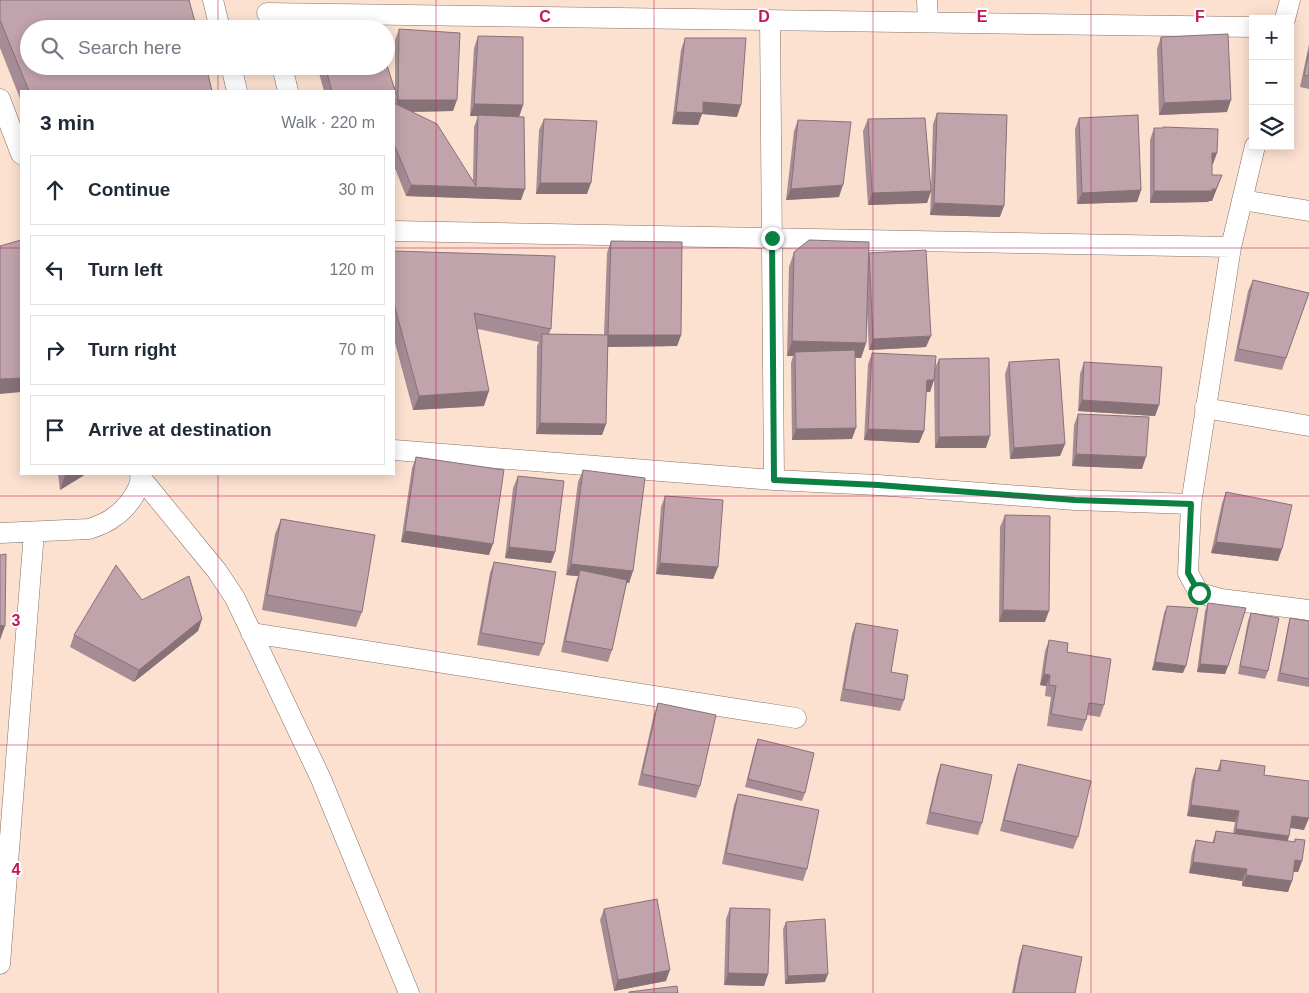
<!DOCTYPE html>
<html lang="en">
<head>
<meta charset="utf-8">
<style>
	:root { --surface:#fff; --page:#f2f2f3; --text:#1f2937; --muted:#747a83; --line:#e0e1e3 }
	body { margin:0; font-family:Helvetica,sans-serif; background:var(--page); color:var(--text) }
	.controls { position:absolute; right:15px; top:15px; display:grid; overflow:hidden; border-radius:0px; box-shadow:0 2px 12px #0003 }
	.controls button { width:45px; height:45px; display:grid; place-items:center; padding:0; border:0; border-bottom:1px solid var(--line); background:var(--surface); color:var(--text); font:25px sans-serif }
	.stop { position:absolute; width:15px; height:15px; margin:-11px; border:4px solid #0b8043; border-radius:50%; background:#fff }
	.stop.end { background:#0b8043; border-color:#fff; box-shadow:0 1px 5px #0008 }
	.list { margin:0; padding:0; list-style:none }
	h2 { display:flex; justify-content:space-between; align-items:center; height:65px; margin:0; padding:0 20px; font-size:21px }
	h2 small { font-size:16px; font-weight:400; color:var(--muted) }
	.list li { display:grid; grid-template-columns:32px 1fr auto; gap:15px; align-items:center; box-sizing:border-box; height:70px; margin:0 10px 10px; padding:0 10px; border:1px solid var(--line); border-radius:0px }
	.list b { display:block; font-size:19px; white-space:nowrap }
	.list em { font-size:16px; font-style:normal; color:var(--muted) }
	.icon { flex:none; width:28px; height:28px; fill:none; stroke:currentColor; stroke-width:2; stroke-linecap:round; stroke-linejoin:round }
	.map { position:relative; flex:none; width:1309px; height:993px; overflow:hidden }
	.search { position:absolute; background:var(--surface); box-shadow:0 2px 12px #0003; left:20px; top:20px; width:375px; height:55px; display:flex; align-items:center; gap:12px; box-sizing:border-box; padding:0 18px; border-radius:28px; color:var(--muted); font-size:19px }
	.panel { position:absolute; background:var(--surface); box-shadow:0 2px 12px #0003; left:20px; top:90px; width:375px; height:385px; border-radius:0px }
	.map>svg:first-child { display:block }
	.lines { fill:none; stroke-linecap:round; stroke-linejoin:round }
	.street-casing { stroke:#877062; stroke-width:21 }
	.street { stroke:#fff; stroke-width:20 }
	.wall { fill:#a68c94 }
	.shaded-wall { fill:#877278 }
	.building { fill:#c1a3ac; stroke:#877278 }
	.route { stroke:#0b8043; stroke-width:6 }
	.grid { fill:none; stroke:#c2185b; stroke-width:1; stroke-opacity:0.55 }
	.grid-label { font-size:16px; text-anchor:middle; font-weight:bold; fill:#c2185b; stroke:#fff; stroke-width:4; stroke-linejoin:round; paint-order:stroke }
</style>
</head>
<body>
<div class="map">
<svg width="1309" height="993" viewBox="0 0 1309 993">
	<rect width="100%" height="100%" fill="#fce1d1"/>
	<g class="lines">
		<g class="street-casing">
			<path id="street" d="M213 0 220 29
				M927 0 928 22
				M267 13 1253 27
				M1285 19 1290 0
				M770 20 774 480
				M231 66 237 91
				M282 66 288 91
				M0 99 21 154
				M1242 200 1309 211
				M394 231 1231 247
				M1205 408 1309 426
				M394 450 774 480 878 485 1075 500 1191 504 1231 247 1255 146
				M141 478 217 571 235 598 321 779 409 993
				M1191 504 1188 573 1199 593 1221 599 1309 610
				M0 533 89 529C98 526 107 523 114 517 126 509 143 488 140 474
				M251 633 796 718
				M0 964 34 532"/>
		</g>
		<use href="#street" class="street"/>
	</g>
	<path class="wall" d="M0 0 212 91H21V101L0 48Z
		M399 29 453 111 412 112 473 180 474 127 478 116H470L474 48 478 36 523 105 519 117 521 200 406 196 394 166V91H324L317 66H386L395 88V40Z
		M1161 37 1227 112 1159 115 1157 49Z
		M685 38 737 117 702 114 698 125 672 124 681 50Z
		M1309 44V89L1300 87Z
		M937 113 1000 217 930 215 931 191 927 203 868 205 863 131 868 119 931 191 933 124Z
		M1079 118 1141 190 1137 202 1077 204 1075 129Z
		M544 119 587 194H536L539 130Z
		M798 120 839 197 786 200 794 131Z
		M1154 128 1217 153 1212 164V175H1222L1212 201H1209L1208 202 1150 203V140Z
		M611 241 681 335 677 346 608 347 606 424 602 435 536 434 537 346 539 342 478 329 484 406 413 410 394 339V251L551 329 549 334 604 335 607 253Z
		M794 252 869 253 926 347 869 350 867 311 866 343 861 358H855L852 439 792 440 791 363 793 356H787L789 267Z
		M1253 280 1309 293 1282 370 1234 361 1248 291Z
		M872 353 935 368 939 359 986 448H935L934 379 930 392H926L924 431 919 443 864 440 868 364Z
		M1009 362 1065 444 1060 456 1010 459 1005 374Z
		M1084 362 1159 405 1155 416 1078 411 1080 374Z
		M1078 414 1142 469 1072 466 1074 425Z
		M416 457 489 555 401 542 412 468Z
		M583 470 633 571 629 583 627 582 612 650 608 662 561 652 576 582 578 576 566 575 578 482Z
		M58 474H86L60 490Z
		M518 476 555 552 551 563 505 558 513 488Z
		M1226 492 1278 561 1211 553 1222 503Z
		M665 496 718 567 713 579 656 574 661 507Z
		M1005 515 1045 622H999L1000 527Z
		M281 519 362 612 356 627 262 610 275 534Z
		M494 562 544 644 539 656 477 645 490 573Z
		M142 600 202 619 198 631 134 682 70 647 74 635Z
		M1208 603 1228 666 1225 674 1197 672 1205 611Z
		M1167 606 1183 673 1152 670 1164 613Z
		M1251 613 1268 671 1265 679 1238 674 1248 621Z
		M1290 618 1309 621V687L1277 681 1288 626Z
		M856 623 891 672 904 700 900 711 840 701 852 634Z
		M1049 640 1067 652 1104 705 1100 717 1087 715 1086 720 1082 731 1047 726 1051 697 1045 696 1046 686 1040 685 1045 651Z
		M658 703 700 786 696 798 638 785 654 714Z
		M758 739 805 793 802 801 745 787 755 747Z
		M1221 760 1264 775 1304 830 1290 828 1288 841 1294 842 1295 839 1302 861 1298 872H1293L1288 892 1242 886V881L1189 873 1192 852 1196 840 1212 843 1216 831 1233 833 1235 822 1187 816 1192 780 1196 768 1217 771Z
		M941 764 982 823 978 835 926 824 937 776Z
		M1018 764 1078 837 1073 849 1000 831 1014 775Z
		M738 794 807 869 803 881 722 864 734 805Z
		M730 908 768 974 764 986 724 985 726 919Z
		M604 909 666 981 614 991 600 920Z
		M786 922 825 982 785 984 783 929Z
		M1023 945 1075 993H1012L1019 957Z"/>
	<path class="shaded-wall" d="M398 100H457L453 111 394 112Z
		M1231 100 1227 112 1159 115 1164 103Z
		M703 102 741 105 737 117 702 114 698 125 672 124 676 112Z
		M474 104 523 105 519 117 470 116Z
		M1212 153H1217L1213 164H1208Z
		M1222 175 1212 201H1209L1208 202 1150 203 1154 191Z
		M540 183H591L587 194H536Z
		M411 185 525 189 521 200 406 196Z
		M843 185 839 197 786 200 791 189Z
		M1141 190 1137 202 1077 204 1082 193Z
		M931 191 927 203 868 205 872 193Z
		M934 203 1004 206 1000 217 930 215Z
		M608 335H681L677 346 604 347Z
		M931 336 926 347 869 350 873 339Z
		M792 341 866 343 861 358 795 356V352L793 356H787Z
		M21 378V392L0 394V379Z
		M927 380H934L930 392 923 391Z
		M489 391 484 406 413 410 419 396Z
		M1082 400 1159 405 1155 416 1078 411Z
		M540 423 606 424 602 435 536 434Z
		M856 428 852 439 792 440 796 429Z
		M868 429 924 431 919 443 864 440Z
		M990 436 986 448H935L939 437Z
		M1065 444 1060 456 1010 459 1014 448Z
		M1076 454 1146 457 1142 469 1072 466Z
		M68 474H86L60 490 65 475Z
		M405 531 493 544 489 555 401 542Z
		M1216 542 1282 549 1278 561 1211 553Z
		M509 547 555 552 551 563 505 558Z
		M660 563 718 567 713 579 656 574Z
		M571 564 633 571 629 583 579 577 580 570 578 576 566 575Z
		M1003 610 1049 611 1045 622H999Z
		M202 619 198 631 134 682 139 670Z
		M0 625 5 626 0 640Z
		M1155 662 1186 666 1183 673 1152 670Z
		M1200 664 1228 666 1225 674 1197 672Z
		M1044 674 1050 675 1046 686 1040 685Z
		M1191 805 1239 811 1235 822 1187 816Z
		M1292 816 1309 818 1304 830 1288 827Z
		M1236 829 1289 836 1285 848 1232 841Z
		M1295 860 1302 861 1298 872 1291 871Z
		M1193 862 1247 869 1242 881 1189 873Z
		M1246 875 1292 881 1288 892 1242 886Z
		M670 970 666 981 614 991 618 980Z
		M728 973 768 974 764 986 724 985Z
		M828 974 825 982 785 984 788 976Z"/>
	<path class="building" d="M0 0H189L197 29H29V66H206L212 91H29L0 20Z
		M399 29 460 33 457 100H398L394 99V91H332L325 66H386V62L398 100Z
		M1228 34 1231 100 1164 103 1161 37Z
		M478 36 523 37V105L474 104Z
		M685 38H746L741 105 703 102V113L676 112Z
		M1309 52V76L1304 75Z
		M394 103 437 124 476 186 478 115 524 117 525 189 411 185 394 144Z
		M937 113 1007 115 1004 206 934 203Z
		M1138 115 1141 190 1082 193 1079 118Z
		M925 118 931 191 872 193 868 119Z
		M544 119 597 121 591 183H540Z
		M798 120 851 122 843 185 791 189Z
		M1163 127 1218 129 1217 153H1212V175H1222L1216 189H1212L1213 191H1154V128H1163Z
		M21 240V378L0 379V246Z
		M809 240 869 242 866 343 792 341 794 252Z
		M611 241 682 242 681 335H608Z
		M926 250 931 336 873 339 869 253Z
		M394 251 555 256 551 329 474 313 489 391 419 396 394 304Z
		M1253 280 1309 293 1286 358 1238 349Z
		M542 334 608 335 606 424 540 423Z
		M855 350 856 428 796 429 795 352Z
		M872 353 936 356 934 380H927L924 431 868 429Z
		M989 358 990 436 939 437V359Z
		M1059 359 1065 444 1014 448 1009 362Z
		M1084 362 1162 367 1159 405 1082 400Z
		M1078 414 1149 417 1146 457 1076 454Z
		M416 457 504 470 493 544 405 531Z
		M583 470 645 478 633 571 571 564Z
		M518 476 564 481 555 552 509 547Z
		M1226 492 1292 505 1282 549 1216 542Z
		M665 496 723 500 718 567 660 563Z
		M1005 515 1050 516 1049 611 1003 610Z
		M281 519 375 535 362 612 267 595Z
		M6 554 5 626 0 625V555Z
		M494 562 556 572 544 644 481 633Z
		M116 565 142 600 189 576 202 619 139 670 74 635Z
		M580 570 627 580 612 650 565 641Z
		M1208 603 1246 608 1228 666 1200 664Z
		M1167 606 1198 608 1186 666 1155 662Z
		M1251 613 1279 618 1268 671 1240 666Z
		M1290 618 1309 621V679L1280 673Z
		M856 623 898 630 891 672 908 675 904 700 844 689Z
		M1049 640 1068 643 1067 652 1111 659 1104 705 1089 703 1086 720 1051 714 1056 686 1049 685 1050 675 1044 674Z
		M658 703 716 715 700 786 642 774Z
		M758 739 814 753 805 793 748 779Z
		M1221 760 1265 766 1264 775 1309 781V818L1292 816 1289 836 1236 829 1239 811 1191 805 1196 768 1220 771Z
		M941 764 992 775 982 823 930 812Z
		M1018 764 1091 781 1078 837 1004 820Z
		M738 794 819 810 807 869 726 853Z
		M1216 831 1295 842V839L1305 840 1302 861 1295 860 1292 881 1246 875 1247 869 1193 862 1196 840 1214 843Z
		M657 899 670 970 618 980 604 909Z
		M730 908 770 909 768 974 728 973Z
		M825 919 828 974 788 976 786 922Z
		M1023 945 1082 957 1075 993H1014Z
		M677 986 678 993H629V992Z"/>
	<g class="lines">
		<path class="route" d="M772 238 774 480 878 485 1075 500 1191 504 1188 573 1199 593"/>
	</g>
	<path class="grid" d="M218 0V29M436 0V993M654 0V993M873 0V993M1091 0V993M218 66V91M0 248H21M394 248H1309M218 474V993M0 496H1309M0 745H1309"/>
	<g class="grid-label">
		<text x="545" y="22">C</text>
		<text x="764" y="22">D</text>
		<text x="982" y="22">E</text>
		<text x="1200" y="22">F</text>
		<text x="16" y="626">3</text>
		<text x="16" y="875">4</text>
	</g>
</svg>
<div class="controls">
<button>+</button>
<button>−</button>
<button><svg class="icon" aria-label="layers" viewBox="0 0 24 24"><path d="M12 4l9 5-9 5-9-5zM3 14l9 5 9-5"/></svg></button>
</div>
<div class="stop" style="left:1199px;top:593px"></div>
<div class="stop end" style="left:772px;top:238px"></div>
<div class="search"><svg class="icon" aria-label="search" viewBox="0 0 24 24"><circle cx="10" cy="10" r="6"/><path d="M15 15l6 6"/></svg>Search here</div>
<section class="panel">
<h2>3 min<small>Walk · 220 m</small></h2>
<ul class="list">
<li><svg class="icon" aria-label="ahead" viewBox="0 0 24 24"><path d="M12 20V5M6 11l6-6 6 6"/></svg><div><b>Continue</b></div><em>30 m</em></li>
<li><svg class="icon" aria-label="left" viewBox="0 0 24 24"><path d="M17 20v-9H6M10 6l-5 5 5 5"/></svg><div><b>Turn left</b></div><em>120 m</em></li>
<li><svg class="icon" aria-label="right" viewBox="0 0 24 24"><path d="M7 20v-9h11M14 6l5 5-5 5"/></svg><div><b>Turn right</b></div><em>70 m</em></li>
<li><svg class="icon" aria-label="arrive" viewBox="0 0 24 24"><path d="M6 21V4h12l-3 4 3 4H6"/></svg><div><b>Arrive at destination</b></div></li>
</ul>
</section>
</div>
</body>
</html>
